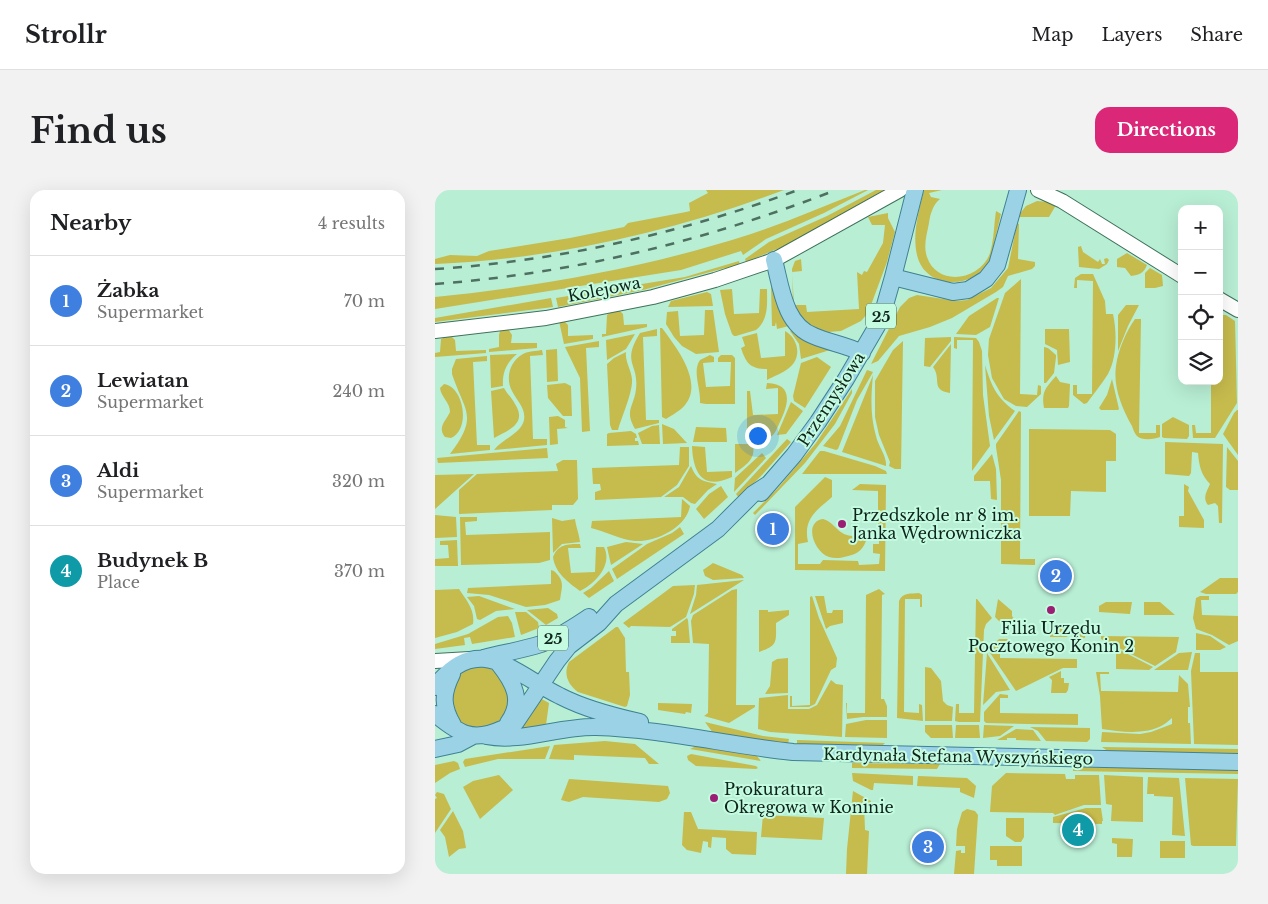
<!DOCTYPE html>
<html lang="en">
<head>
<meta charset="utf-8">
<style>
	:root { --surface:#fff; --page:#f2f2f2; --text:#202124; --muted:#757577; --line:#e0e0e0; --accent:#db2777 }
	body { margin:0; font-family:"Libre Baskerville",serif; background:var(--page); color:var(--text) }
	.controls { position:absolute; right:15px; top:15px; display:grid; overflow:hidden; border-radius:10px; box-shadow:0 5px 20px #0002 }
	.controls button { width:45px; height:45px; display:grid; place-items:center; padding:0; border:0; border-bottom:1px solid var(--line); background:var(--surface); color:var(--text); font:25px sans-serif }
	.you { position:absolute; left:322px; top:245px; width:18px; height:18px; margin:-12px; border:4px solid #fff; border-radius:50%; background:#1a73e8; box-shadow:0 0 0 8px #1a73e833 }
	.badge { display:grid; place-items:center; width:32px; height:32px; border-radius:50%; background:var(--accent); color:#fff; font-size:16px; font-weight:700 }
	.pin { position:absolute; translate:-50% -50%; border:2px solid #fff; box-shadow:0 1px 5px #0006 }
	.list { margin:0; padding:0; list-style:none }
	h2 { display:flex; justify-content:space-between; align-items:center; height:65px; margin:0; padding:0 20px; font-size:21px }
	h2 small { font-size:16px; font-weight:400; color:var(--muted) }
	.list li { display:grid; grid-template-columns:32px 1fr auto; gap:15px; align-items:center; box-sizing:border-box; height:90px; padding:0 20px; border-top:1px solid var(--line) }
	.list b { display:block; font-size:19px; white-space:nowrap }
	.list p { margin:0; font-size:16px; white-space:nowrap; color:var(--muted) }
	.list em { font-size:16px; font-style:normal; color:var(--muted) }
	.icon { flex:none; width:28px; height:28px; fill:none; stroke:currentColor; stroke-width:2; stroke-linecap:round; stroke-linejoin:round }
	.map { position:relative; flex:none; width:803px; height:684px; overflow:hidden; border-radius:15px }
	header { display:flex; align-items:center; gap:30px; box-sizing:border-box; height:70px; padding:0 25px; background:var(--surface); border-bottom:1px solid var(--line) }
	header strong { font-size:24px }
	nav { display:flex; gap:28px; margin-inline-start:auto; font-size:18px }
	.intro { display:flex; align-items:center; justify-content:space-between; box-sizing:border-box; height:120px; padding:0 30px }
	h1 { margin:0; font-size:35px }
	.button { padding:12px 22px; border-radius:15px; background:var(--accent); color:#fff; font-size:18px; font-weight:700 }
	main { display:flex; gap:30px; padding:0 30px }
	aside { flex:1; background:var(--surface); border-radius:15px; box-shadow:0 5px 20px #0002 }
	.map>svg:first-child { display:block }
	.green { fill:#c6bb4d }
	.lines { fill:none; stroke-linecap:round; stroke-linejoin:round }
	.minor-casing { stroke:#3f725b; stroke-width:16 }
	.major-casing { stroke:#3e8294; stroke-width:18 }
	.minor { stroke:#fff; stroke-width:14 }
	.major { stroke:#9bd2e6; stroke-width:16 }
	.rail { stroke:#4e7060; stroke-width:2.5; stroke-dasharray:9 9; stroke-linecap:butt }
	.poi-dot { fill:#9b1e74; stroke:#c5fce1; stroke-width:2 }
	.labels { text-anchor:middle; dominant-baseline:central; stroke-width:4; stroke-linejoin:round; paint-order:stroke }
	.shield { fill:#c5fce1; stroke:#456556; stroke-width:1 }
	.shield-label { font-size:15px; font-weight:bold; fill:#0e241a }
	.street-label { font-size:16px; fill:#0e241a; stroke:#c5fce1 }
	.poi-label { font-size:16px; fill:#0e241a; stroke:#c5fce1; text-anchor:start }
</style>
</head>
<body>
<header>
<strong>Strollr</strong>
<nav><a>Map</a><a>Layers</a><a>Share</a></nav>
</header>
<div class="intro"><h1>Find us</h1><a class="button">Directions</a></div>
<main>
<aside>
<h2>Nearby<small>4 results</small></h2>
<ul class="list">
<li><span class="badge" style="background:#3f7fe0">1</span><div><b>Żabka</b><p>Supermarket</p></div><em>70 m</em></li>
<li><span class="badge" style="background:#3f7fe0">2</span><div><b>Lewiatan</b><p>Supermarket</p></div><em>240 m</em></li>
<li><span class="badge" style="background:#3f7fe0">3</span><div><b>Aldi</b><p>Supermarket</p></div><em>320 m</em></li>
<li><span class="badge" style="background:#0f9aa8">4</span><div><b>Budynek B</b><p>Place</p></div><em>370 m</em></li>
</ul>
</aside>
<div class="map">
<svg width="803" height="684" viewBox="0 0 803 684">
	<rect width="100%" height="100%" fill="#b8eed4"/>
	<path class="green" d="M271 0H349C238 42 119 69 0 74V69L15 65 42 66 54 61 135 48 189 37 193 33 251 22 255 21 254 13 273 3Z
		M430 0H433L389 23 331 49 308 65 306 61 246 80 0 119V107C107 96 214 77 316 44 355 31 392 15 430 0Z
		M441 0H449L352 55 311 72 310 69 334 52 392 26Z
		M489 0H507L494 3 496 7 505 9C498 14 495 25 494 33 492 44 488 55 492 67 502 97 545 91 555 63 559 50 559 34 561 21L566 24 555 71C539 100 490 100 482 65 477 43 484 21 489 0Z
		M602 11 614 12 621 15 614 27H584L583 26 591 16Z
		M453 23V28L460 42 452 72 433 123 426 131 406 141 393 142 384 141 368 131 358 113 357 79 360 71 366 69 367 81 357 82 359 115H371L372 122 424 119 422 82 427 85 429 81 432 82 448 53 450 35H437L433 27Z
		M582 33 584 34 583 69 600 72V76L597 79 573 86 568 97 561 102 517 128 495 137 464 146 443 171 436 174 465 117 474 108 482 105 522 111 532 110 556 98 573 78Z
		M646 56 648 62 663 72 665 69 667 74H670L669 69 672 68 674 70 672 74 664 79 644 77 643 57Z
		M692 63 712 75C709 83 704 85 696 86L690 78 682 77V69Z
		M304 71 305 77 296 79 290 78 208 100 123 117 121 108 250 87Z
		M715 78 727 85 728 96 720 98H710V83Z
		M646 84H658L670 111 671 124H678C682 141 682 168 673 184 667 194 659 203 652 213L649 214 638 205V195H642V204H657L658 91 642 90V98H639L640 88Z
		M586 89 585 204 602 205 603 195 606 196V204L592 217 581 216 569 209 557 188 553 165 554 149 570 103Z
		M336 96 348 126 354 136 342 139 341 132 340 136H337Z
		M297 99 299 124 324 123 325 99H332C332 114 334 129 321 140L301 146H299L297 144 290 124 285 100Z
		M272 102 276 104 278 116 233 117 236 111Z
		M116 108 118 117 0 132V128Z
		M562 108H564L555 137 541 145 521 144 534 126Z
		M691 115H704L693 136 683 161V125Z
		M184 120 188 124 189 135 212 134V137L167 147V144H171L172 125 177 121Z
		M270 120H278L284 162 261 164 247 156 239 147 231 134 232 122 243 121 245 146 269 145Z
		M784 125H791L800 131 802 213 780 248H758L757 235H760L761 243H776V191H784Z
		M700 129H706L704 243H721V235H725V247C720 249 707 251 702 246 700 244 698 239 697 236 687 218 678 197 681 176 683 160 691 142 700 129Z
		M124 131H129L133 135V146L158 145V149L129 154Z
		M225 138H227C241 157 269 192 250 215 245 221 237 225 231 229L227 227Z
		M73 139 77 145 76 153H102V158L54 162V159L64 157V145L65 141Z
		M222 139V146L208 147 211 230H224V233L200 239C189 220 199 217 201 199 204 173 186 174 205 143Z
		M610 139H634L635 172 623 175 622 160 610 154Z
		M358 140 368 150 395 160 366 169 364 154 355 141Z
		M350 141C364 149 367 168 354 178 348 183 339 186 332 190V179C315 179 311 173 306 158L310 156 307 147 322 143 326 168 350 166Z
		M200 144 191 159 172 170 171 150Z
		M15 145 20 150 21 161 51 160V163L0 167V163L5 162 6 149Z
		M516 147V151L495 177 489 176 490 148Z
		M519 147 541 148 544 152 547 161 548 205 555 256 537 281 538 150H522V159L519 158Z
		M164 151V157L151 158 155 241 147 242 145 188 130 157Z
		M468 151 466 279H460L454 276 455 272 444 245 440 227V191L458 160Z
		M516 154 515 203C495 200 507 189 498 177Z
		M609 157 613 158 621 165V167L619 183 611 193H609Z
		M122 159 123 191 112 192 111 160Z
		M107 160 108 165 95 166 98 249H112V255L59 260C67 249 86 244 89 230 91 218 82 211 77 201 70 188 75 171 88 164 93 161 102 161 107 160Z
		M191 162C190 172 196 179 197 189 198 202 187 226 183 240H177L175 235 172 174 179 168Z
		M82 164C72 172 67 182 68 196L56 198 55 165Z
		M275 165 279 167V172L268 173 271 197 295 196 296 172H283V168L286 165H297L300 168V214H271L265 213C266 199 257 181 265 170Z
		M52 166V171L38 172 42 255H55V260L15 264C44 225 30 223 17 184V179L21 169Z
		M382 167 396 177 370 218 359 211 358 206 366 173Z
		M550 175C557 197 561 207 580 221L559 250 554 226Z
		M432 180 438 182 422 210 403 259 401 260 388 256 405 236Z
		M438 185C436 206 435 225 441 246 443 256 452 266 451 276L407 262Z
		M621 186 625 192 635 194 634 216 633 218H609C606 201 611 198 621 186Z
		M677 189 684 219 683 220H666L664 218 672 205Z
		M130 193 136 196 137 226H128L113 208 112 195Z
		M332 193C360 194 353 216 344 234 342 238 340 245 335 247 329 250 319 250 312 251V201H315L318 225 343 224V198L331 199Z
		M9 194C29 197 36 239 16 248L10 247C2 237 11 231 15 222 15 212 6 207 5 198Z
		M69 198C72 204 77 208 80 214 93 234 72 241 59 248L56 201Z
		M417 199V203L400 234 370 273 320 325 318 323 343 298 381 253Z
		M356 212 368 221 351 244 342 245Z
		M802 220H803V265L788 244 799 223Z
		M584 221 586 222 585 369H600V375L566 374V290L561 257V254Z
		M123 226 130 230V237L133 238 122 239 123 254 115 255 114 227Z
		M738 227 754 235V246L752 249 729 248 727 247V234Z
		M227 234 239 239 252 253 228 254Z
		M224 235 225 254H207L203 243 217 236Z
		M261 237 291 238 292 252H258Z
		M594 239 675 240 681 244V271H671V302L636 301 635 326H594Z
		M196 241 201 244 202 248H200V251H203L204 255 172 256V244L174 243Z
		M352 249 356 252 327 285 304 308 301 304Z
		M730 252 788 254 787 333H784L783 316 780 313 773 315C767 308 772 301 775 294 766 285 764 275 763 263L757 262 756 283 754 286 730 284Z
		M300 254H313L318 256C321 270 309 276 300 283Z
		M257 256 270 257 272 282 297 281V287C267 301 258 282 257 256Z
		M245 257H254V276L242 295 226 307 160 310V302L166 300 165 294H158L157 278 244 275Z
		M792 257 803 271V300H795L791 297Z
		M112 258 113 268 3 273 2 268Z
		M385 261H389L440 276 451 281 452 284H367Z
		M327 263 331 268 299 302 300 288Z
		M557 264 561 279 562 310 556 309 555 291H539V286Z
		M128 270H142L143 309 138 315H117V320L24 324V300L42 284 123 281 121 274Z
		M256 276C262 291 268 291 282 294L273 300 260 314 256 313 248 307H229L244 297Z
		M39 284 0 319V285Z
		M390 287 397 290V307C381 321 368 329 373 352L363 354V374H385L388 370 423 371 424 375 444 374 445 364 438 363V354H444V343H443V301L417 300 425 294 451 295 450 381 360 380V317Z
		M749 294 754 297 753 301 769 330V338L744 337V326H749Z
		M286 296 293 307 269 329 261 319 274 304Z
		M247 309 255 316C251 338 221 352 200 351 186 350 170 341 156 338L157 331 246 327Z
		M0 325 21 327 22 347 0 348Z
		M25 327H42V331L30 332 31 345 115 342V370L104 373 26 375Z
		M117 328 127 331 140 329C141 337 144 343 145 352L127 354 118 363Z
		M388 329C398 332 401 340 409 344 415 347 423 346 430 346L432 348C429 358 424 364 413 366 407 368 400 369 394 367 379 362 368 332 388 329Z
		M245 337 249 344 182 389 177 379 212 354 237 343Z
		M22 350 23 376H0V369L14 368 13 355H5V351Z
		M191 352 208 354 176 375 172 357Z
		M145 354 146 358H133L136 383 160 382 161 357H169C178 375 160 394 145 401 133 392 120 383 118 367 123 354 133 354 145 354Z
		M278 373 307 385 309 388 278 390 270 386 268 380Z
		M116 380 119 381C130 391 127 396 125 410L110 415 91 417 54 405 32 403 33 398 116 394Z
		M174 381 179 391 154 408 148 403 156 398Z
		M785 388H803V402L801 404H771L765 402Z
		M309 390 255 424 261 405 262 395Z
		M260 395 259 404 251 427 235 437 196 436 194 438 188 433 238 396Z
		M24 399C32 411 40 420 38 434L22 442 0 448V400Z
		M302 399 301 515H320V517L294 533 269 526 273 523 274 454 258 453 256 431 258 425 297 400Z
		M444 399 450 404 447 405 446 509H449L452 516V527H428L412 529 411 513H412V523H430L431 405Z
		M484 403 487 405V417H485V409H470L469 522 484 523V514L487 515 488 531 462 528 464 411C468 402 476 404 484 403Z
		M44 406 80 419 61 421 45 430 42 429 39 416 32 407Z
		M377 406 384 428 402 468 401 477 396 480 380 514 374 517H355V506H357V516L375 515V407Z
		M380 406H389L392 423H397L398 420H408V433L395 436 391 439Z
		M765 406H774V410H766L767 425 803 426V451L794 455 777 445 761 439 758 428 761 408Z
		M541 409H542L557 428 551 434 549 440 545 532H524L520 531 521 514H524V523H539Z
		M563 409 577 421V426L580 430 571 438 560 427Z
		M671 412H697L695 424 664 422V416Z
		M709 412H725L740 425H709Z
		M113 418 122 424 123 428 111 435 92 420Z
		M324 420H333V422L354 420V425L341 433C341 453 343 455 324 462Z
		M80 422H91L103 432 104 438 86 445Z
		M73 426 77 433 80 447 37 454 35 447 29 448 30 455 0 459V454L33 444 63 427Z
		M252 428 253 430 255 453H236V446H241V441H237V439Z
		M615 435H641L644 436 643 439 650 442V448L642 447 634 442 632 447H615Z
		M181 437H183L190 448 191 482H194L195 505 192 516 190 517 143 502C133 495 128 484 134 472Z
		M761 443 775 446 791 457 785 460H761Z
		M666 446 744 447 741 462 720 476 666 449Z
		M564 449H573V451H565V468L642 469V478H628L581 501 553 460Z
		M681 458 718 477 714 480 681 479Z
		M757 462 753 480H719L744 463Z
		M552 463 575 500 561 502 548 515Z
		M760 463H765V482H803V555L759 554 756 481Z
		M353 468V503L330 504 335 496 337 472 342 469Z
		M38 477C63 475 66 487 77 506L67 531 49 540 29 536 19 526 17 494 25 483Z
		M490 477 496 478 506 491 508 511 512 515 518 517 517 531H490Z
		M626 481V488H629V493H634L633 500 631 503H616L617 490 614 487Z
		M661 482H674V484H665L666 501 743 502 744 485 753 494 755 517H753V533H755L756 554 666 552 667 542 705 544 716 542 737 534V528C734 530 732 533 728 535 711 545 686 542 667 539L665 506Z
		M396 490 401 494 408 495 407 547 335 542 323 539 324 508 353 505V519H374L382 515Z
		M565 504 573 505V508H565V523L643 524V535L551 533 549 531V522Z
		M105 508 114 513 111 535 84 540Z
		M223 513 257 514 256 523 251 522 250 524 223 520Z
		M431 530H452V548L410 547 411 534Z
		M270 532 328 546 354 549 353 554 278 543Z
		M490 535H517L518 548H496L490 542Z
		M521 535H544L545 548H520Z
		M549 535 579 536 565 546 548 548Z
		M595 537 655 538V549L652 552 611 551 603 541Z
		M581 539 598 540 606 551 581 550V548H572V550H562Z
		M362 550 450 553 446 557 362 554Z
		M170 551 200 554 224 574H214L210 568 139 565V570L114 569 119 555Z
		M115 556 110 569H63L30 577 28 572 30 569Z
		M261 556 321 565 326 571 255 559Z
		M667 557 803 559V564L674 562Z
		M256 564 321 576 323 578 321 579 261 576 253 570 252 566Z
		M19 571 23 573 25 579 15 583 0 593V575Z
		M417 573 505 574 502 579 417 578Z
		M648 577 803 580V584L638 581V579Z
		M417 583 478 586V595L439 593 438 600H436L418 591Z
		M571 583 630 584 631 589H640V585H664L666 615H649L620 625 618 623 555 622 557 596Z
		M64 585 78 600 45 629 28 597 38 591Z
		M669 585 708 587V632L676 631 677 615 671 614Z
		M483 586 532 588 541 596 539 608 525 602V598L482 596Z
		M713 587 744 588 750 646 737 645 738 607 719 606V604H712Z
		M750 588 803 589 801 656H758L756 655Z
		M134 589 233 596 235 603 232 609 224 612 148 607 134 612 126 610Z
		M418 601 436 611V614H429L430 640 434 641 432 684H411L412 659Z
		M2 602 9 604 16 619 0 643V609L2 608 0 605Z
		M651 618H666L668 631H667V634L618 633V627Z
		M532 619 540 621 543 625 539 684H519L521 661 526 660V663H530V656H521L522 639 527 622Z
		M18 621 28 641 31 658 24 659 14 667 10 647 5 640Z
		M249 622H256L263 639 322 642 321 665 297 664 291 659V648L277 647 276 658 273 657V652L268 651 266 663 252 660 247 655Z
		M328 625 389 628 387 650 326 647Z
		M571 628H589V647L586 652H580L571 646Z
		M677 648 698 649 697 667H682V654L677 653Z
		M725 651H750V668H725Z
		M555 656H587V676H562V670H555Z"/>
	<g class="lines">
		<g class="minor-casing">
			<path id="minor" d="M603 0 627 11 747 86
				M784 109 803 120
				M0 141 111 128 218 107 280 90 339 70 465 0
				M0 471 35 469"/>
		</g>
		<g class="major-casing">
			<path id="major" d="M339 70C346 96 349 135 379 146 395 153 412 155 427 163
				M458 87 518 102 533 100 551 89 562 75 583 0
				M326 303 359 265 383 232 411 189 442 136 448 122 458 87 480 0
				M49 468C68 463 87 460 106 454 123 448 139 437 154 427
				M64 474C79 493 89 511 73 533
				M17 484C7 504 7 516 18 535
				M0 497C43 440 78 483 125 506 150 519 178 526 205 532
				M0 524C24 543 37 553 67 539 73 537 77 536 81 532L122 471 134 456 164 433 181 414 283 339 318 304 332 295
				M51 546C87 553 124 536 161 537 227 539 292 555 358 562L803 572
				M0 559 23 554 38 546"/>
		</g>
		<use href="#minor" class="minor"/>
		<use href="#major" class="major"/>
		<path class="rail" d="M0 79C125 71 246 43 363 0
			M0 94C142 83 269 51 401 0"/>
	</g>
	<g class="poi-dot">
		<circle cx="407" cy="334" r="5"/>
		<circle cx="616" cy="420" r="5"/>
		<circle cx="279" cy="608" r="5"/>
	</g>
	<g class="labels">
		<g class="shield">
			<rect x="431" y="113.5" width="30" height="25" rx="4"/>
			<rect x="103" y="435.5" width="30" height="25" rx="4"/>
		</g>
		<g class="shield-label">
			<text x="446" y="126">25</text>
			<text x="118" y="448">25</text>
		</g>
		<g class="street-label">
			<text transform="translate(169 99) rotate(-11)">Kolejowa</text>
			<text transform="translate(396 209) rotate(-57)">Przemysłowa</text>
			<text transform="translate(523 566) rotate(1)">Kardynała Stefana Wyszyńskiego</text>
		</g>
		<g class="poi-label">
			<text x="417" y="325">Przedszkole nr 8 im.<tspan x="417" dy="18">Janka Wędrowniczka</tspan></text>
			<text x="616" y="438" text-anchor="middle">Filia Urzędu<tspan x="616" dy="18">Pocztowego Konin 2</tspan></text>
			<text x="289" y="599">Prokuratura<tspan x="289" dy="18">Okręgowa w Koninie</tspan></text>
		</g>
	</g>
</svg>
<div class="controls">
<button>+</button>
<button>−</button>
<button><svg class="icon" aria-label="locate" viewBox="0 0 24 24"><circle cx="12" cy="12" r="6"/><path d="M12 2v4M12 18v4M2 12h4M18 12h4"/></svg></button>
<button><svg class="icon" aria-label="layers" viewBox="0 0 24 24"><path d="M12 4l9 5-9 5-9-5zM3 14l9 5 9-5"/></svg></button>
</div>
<div class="you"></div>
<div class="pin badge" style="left:338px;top:339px;background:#3f7fe0">1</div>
<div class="pin badge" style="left:621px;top:386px;background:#3f7fe0">2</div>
<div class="pin badge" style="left:493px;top:657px;background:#3f7fe0">3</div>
<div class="pin badge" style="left:643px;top:640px;background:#0f9aa8">4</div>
</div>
</main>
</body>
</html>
